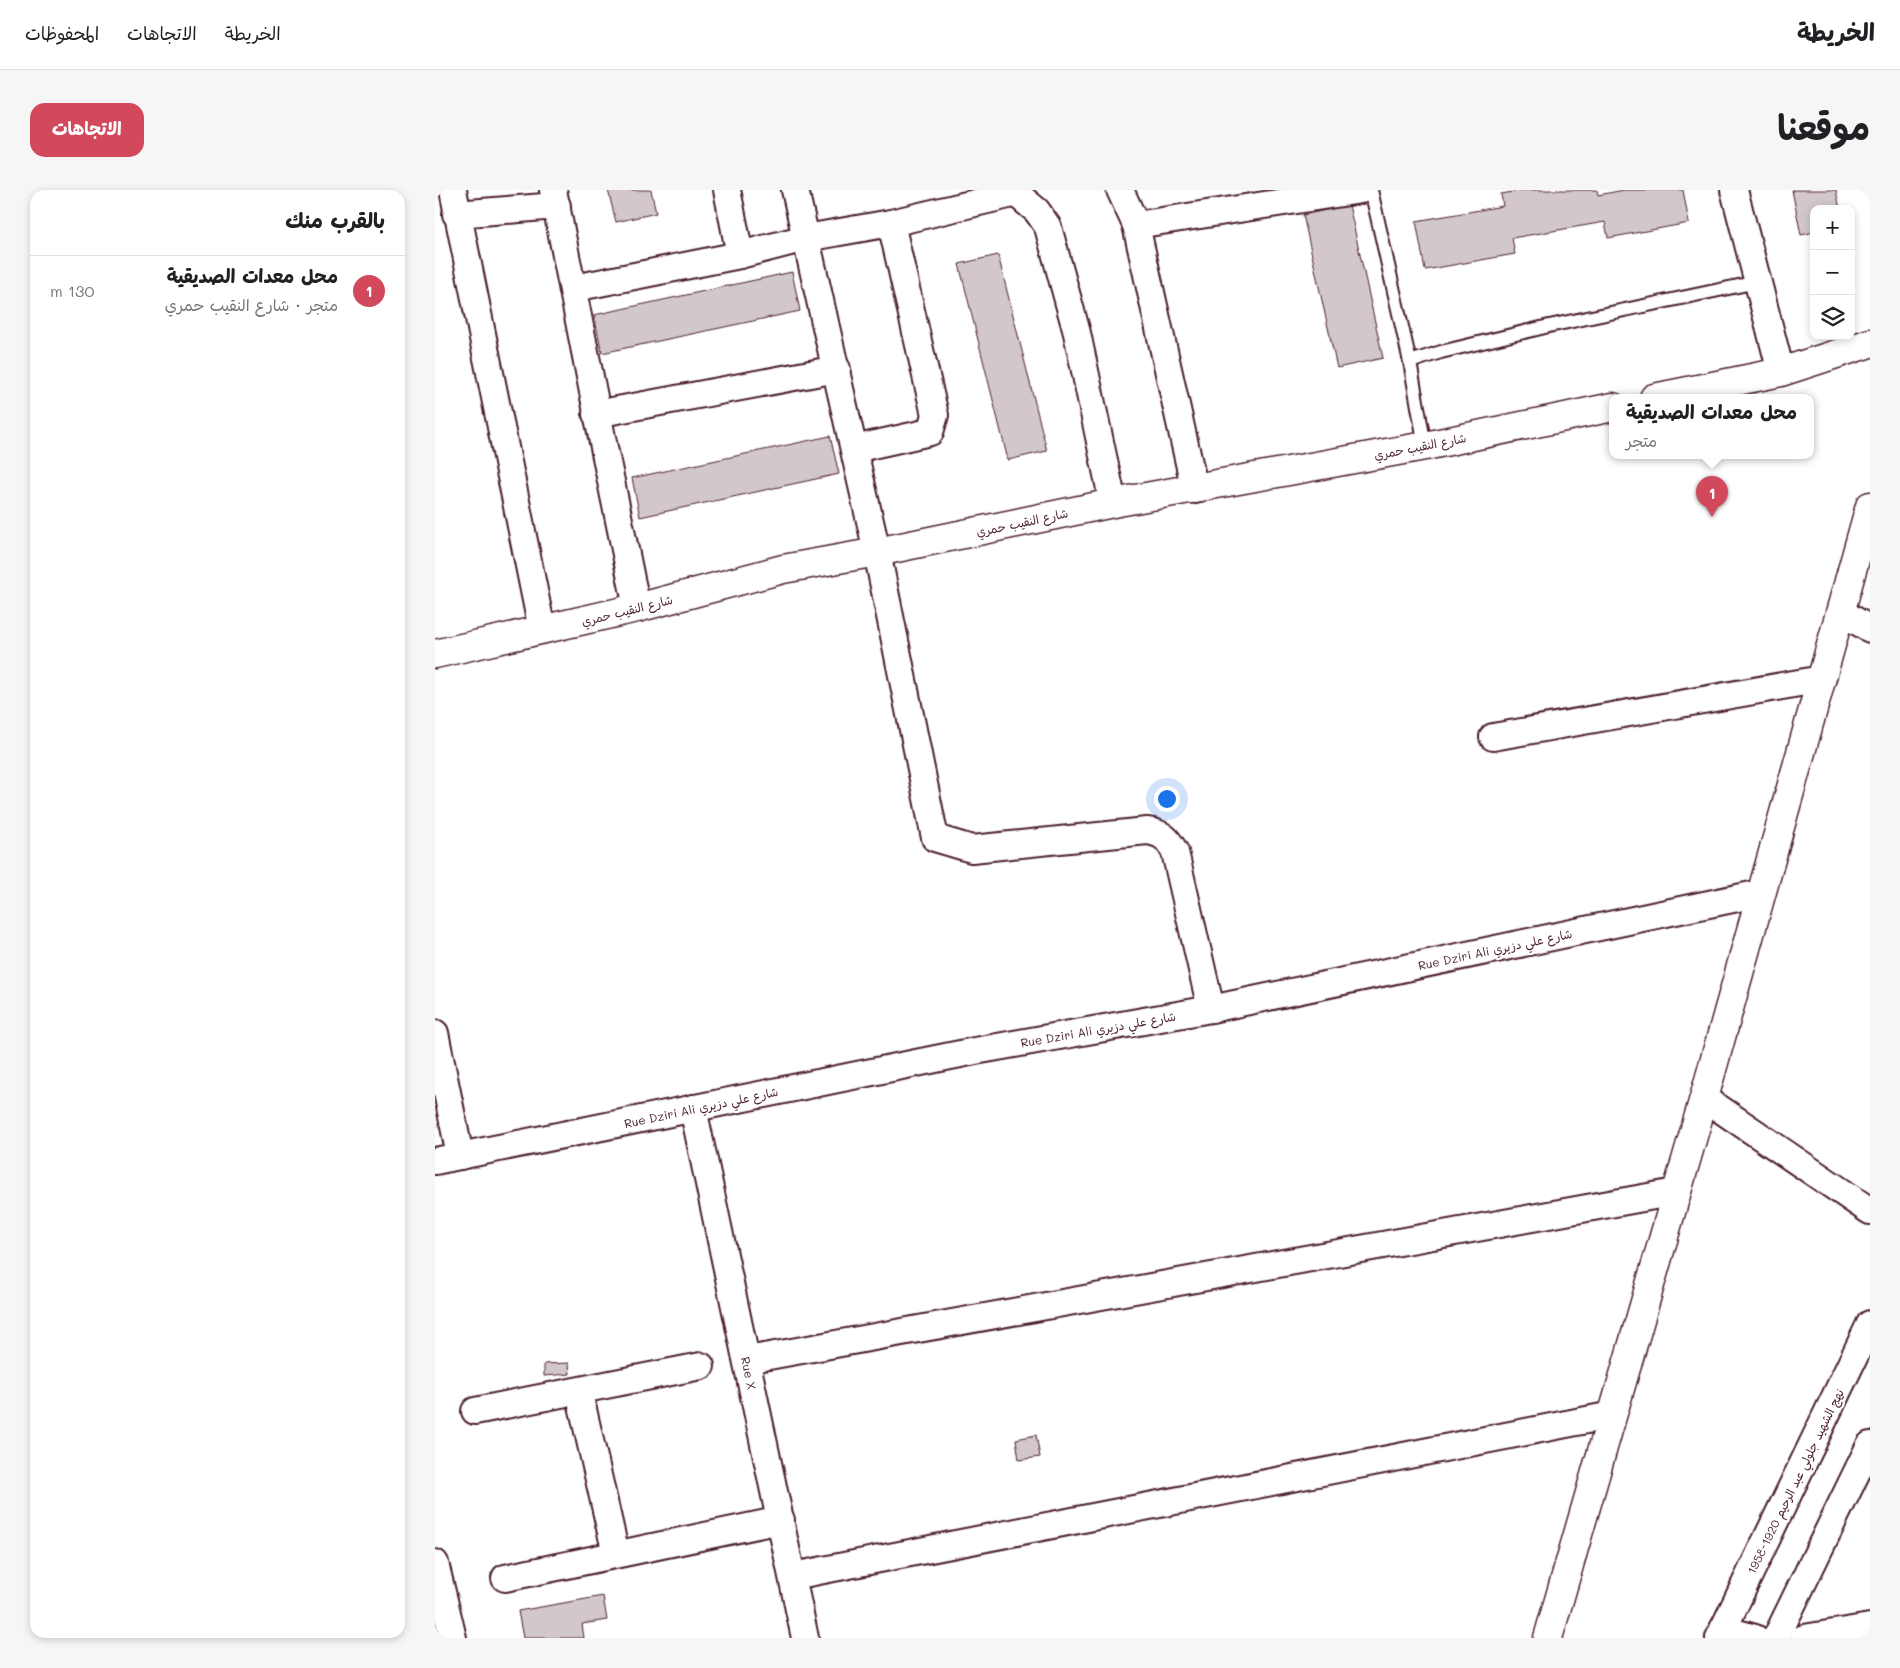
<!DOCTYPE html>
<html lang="ar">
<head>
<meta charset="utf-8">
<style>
	:root { --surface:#fff; --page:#f6f6f6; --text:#202124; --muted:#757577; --line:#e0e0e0; --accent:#d1495b }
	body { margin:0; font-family:Mali,"Playpen Sans Arabic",sans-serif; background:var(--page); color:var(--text); direction:rtl }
	.controls { position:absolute; right:15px; top:15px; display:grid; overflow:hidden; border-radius:10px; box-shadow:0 2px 8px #0003 }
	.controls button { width:45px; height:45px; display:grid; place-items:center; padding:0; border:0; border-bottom:1px solid var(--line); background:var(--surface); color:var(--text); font:25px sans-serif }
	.you { position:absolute; left:731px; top:608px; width:18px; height:18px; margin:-12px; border:4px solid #fff; border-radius:50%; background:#1a73e8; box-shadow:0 0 0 8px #1a73e833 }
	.badge { display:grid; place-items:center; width:32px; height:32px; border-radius:50%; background:var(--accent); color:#fff; font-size:16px; font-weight:700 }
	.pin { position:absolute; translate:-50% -41px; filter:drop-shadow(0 1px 2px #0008) }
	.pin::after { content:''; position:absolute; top:26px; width:18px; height:15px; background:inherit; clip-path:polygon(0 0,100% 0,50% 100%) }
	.popup { position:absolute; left:1174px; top:204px; width:205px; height:65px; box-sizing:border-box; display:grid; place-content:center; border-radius:10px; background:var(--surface); filter:drop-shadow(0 1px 4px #0005); font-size:16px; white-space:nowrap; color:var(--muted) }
	.popup b { font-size:19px; color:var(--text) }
	.popup::after { content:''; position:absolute; left:50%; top:100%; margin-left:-10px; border:10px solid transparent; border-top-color:var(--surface) }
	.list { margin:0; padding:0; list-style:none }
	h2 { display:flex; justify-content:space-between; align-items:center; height:65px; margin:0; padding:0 20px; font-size:21px }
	h2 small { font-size:16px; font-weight:400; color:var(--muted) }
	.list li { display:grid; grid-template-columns:32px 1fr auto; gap:15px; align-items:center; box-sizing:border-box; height:70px; padding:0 20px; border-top:1px solid var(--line) }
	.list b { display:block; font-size:19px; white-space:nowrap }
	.list p { margin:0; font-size:16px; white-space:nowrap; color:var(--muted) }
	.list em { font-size:16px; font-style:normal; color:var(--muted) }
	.icon { flex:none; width:28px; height:28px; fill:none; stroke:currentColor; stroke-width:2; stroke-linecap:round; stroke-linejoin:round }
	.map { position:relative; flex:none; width:1435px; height:1448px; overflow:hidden; direction:ltr; border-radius:15px }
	header { display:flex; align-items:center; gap:30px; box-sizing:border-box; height:70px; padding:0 25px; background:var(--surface); border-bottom:1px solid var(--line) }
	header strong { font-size:24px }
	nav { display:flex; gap:28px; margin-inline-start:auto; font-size:18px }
	.intro { display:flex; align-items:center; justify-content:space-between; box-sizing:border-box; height:120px; padding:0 30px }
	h1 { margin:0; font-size:35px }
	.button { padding:12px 22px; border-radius:15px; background:var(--accent); color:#fff; font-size:18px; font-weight:700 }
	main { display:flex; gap:30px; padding:0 30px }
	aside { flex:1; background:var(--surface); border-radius:15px; box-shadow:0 2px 8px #0003 }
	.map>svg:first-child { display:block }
	.building { fill:#d2c7cb; stroke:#4a1f2b }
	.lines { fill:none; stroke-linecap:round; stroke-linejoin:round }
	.lane-casing { stroke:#4a1f2b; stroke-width:16 }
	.street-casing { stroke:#4a1f2b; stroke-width:30 }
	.secondary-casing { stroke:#4a1f2b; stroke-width:31 }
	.lane { stroke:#fff; stroke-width:12 }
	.street { stroke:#fff; stroke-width:26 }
	.secondary { stroke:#fff; stroke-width:28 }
	.labels { text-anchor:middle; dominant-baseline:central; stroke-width:4.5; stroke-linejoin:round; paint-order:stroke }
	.street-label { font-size:12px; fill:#4a1f2b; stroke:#fff }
</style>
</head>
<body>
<header>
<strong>الخريطة</strong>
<nav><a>الخريطة</a><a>الاتجاهات</a><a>المحفوظات</a></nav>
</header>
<div class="intro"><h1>موقعنا</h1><a class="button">الاتجاهات</a></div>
<main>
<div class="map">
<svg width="1435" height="1448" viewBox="0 0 1435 1448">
	<rect width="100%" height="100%" fill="#fff"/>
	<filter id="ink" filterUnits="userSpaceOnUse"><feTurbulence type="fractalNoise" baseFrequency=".02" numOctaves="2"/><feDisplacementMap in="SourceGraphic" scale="10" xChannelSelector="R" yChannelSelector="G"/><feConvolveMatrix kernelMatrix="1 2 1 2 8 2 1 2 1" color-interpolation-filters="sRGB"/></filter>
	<g filter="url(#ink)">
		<path class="building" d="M173 0H216L221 23 181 32Z
			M1090 0H1162L1163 5 1189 0H1248L1254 33 1173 48 1170 32 1077 48 1080 64 990 80 981 31 1068 16 1066 4Z
			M1357 0H1401L1405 19H1379V42L1366 45Z
			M914 15 948 168 902 178 868 25Z
			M563 65 612 261 573 270 524 74Z
			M357 82 365 121 167 163 159 125Z
			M395 246 404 284 205 327 197 288Z
			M134 1173 135 1184 109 1186V1174Z
			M601 1245 605 1267 584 1270 581 1249Z
			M168 1406 172 1430 147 1434 149 1448H88L83 1421Z"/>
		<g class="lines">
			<g class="lane-casing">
				<path id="lane" d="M936 0 975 172
					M990 256 975 172 1006 162 1114 136 1322 92"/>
			</g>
			<g class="street-casing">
				<g id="street">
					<path d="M18 0 107 440"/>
					<path d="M118 0C145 139 173 279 202 418"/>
					<path d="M292 0 305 65"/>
					<path d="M360 0 442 362 500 648 537 659 712 641C728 643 733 649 740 662L776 819"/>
					<path d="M577 0 602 21 613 37 642 143 678 313"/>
					<path d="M685 0 701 35 760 300"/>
					<path d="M1299 0 1346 182"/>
					<path d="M21 24 122 16"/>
					<path d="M701 35 926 0"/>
					<path d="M139 98 305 65 371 48 456 33 582 3"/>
					<path d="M161 224 402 179"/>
					<path d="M419 259 495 242 500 225 456 33"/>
					<path d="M1406 422 1435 439"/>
					<path d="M1058 547 1387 489"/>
					<path d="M0 843 25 966"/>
					<path d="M1269 908 1435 1021"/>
					<path id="s1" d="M258 918 370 1448"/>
					<path d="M0 971 540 861 776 819 1326 703"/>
					<path d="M312 1170 1241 1002"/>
					<path d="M144 1202 181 1364"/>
					<path d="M40 1221 266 1176"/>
					<path d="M0 1373 18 1448"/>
					<path d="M358 1386 1177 1225"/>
					<path d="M70 1388 346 1330"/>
					<path d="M1288 1439 1320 1448"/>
					<path d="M1284 1448 1435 1134"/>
					<path d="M1341 1448 1435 1255"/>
					<path d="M1369 1448 1435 1437"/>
				</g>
			</g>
			<g class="secondary-casing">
				<path id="secondary" d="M1219 208 1346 182 1435 153
					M0 464 202 418 348 379 442 362 678 313 990 256 1178 217
					M1113 1448 1269 908 1435 316"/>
			</g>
			<use href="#lane" class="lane"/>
			<use href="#street" class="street"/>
			<use href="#secondary" class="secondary"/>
		</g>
	</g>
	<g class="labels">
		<g class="street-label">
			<text transform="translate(985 256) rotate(-11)">شارع النقيب حمري</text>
			<text transform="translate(587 332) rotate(-12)">شارع النقيب حمري</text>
			<text transform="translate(192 420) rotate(-14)">شارع النقيب حمري</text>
			<text transform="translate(1060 759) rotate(-12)">Rue Dziri Ali شارع علي دزيري</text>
			<text transform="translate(663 839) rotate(-10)">Rue Dziri Ali شارع علي دزيري</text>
			<text transform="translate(266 917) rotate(-12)">Rue Dziri Ali شارع علي دزيري</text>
			<text stroke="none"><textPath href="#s1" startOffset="271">Rue X</textPath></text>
			<text transform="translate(1360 1291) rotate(-64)">نهج الشهيد جلولي عبد الرحيم 1920-1958</text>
		</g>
	</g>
</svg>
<div class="controls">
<button>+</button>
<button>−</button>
<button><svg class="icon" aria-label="layers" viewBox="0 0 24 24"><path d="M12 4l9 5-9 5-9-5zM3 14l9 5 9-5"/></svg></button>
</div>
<div class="you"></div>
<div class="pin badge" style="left:1277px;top:327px">1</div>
<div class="popup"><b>محل معدات الصديقية</b>متجر</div>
</div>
<aside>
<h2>بالقرب منك<small></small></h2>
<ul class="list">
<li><span class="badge">1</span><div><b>محل معدات الصديقية</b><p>متجر · شارع النقيب حمري</p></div><em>130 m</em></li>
</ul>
</aside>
</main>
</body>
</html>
